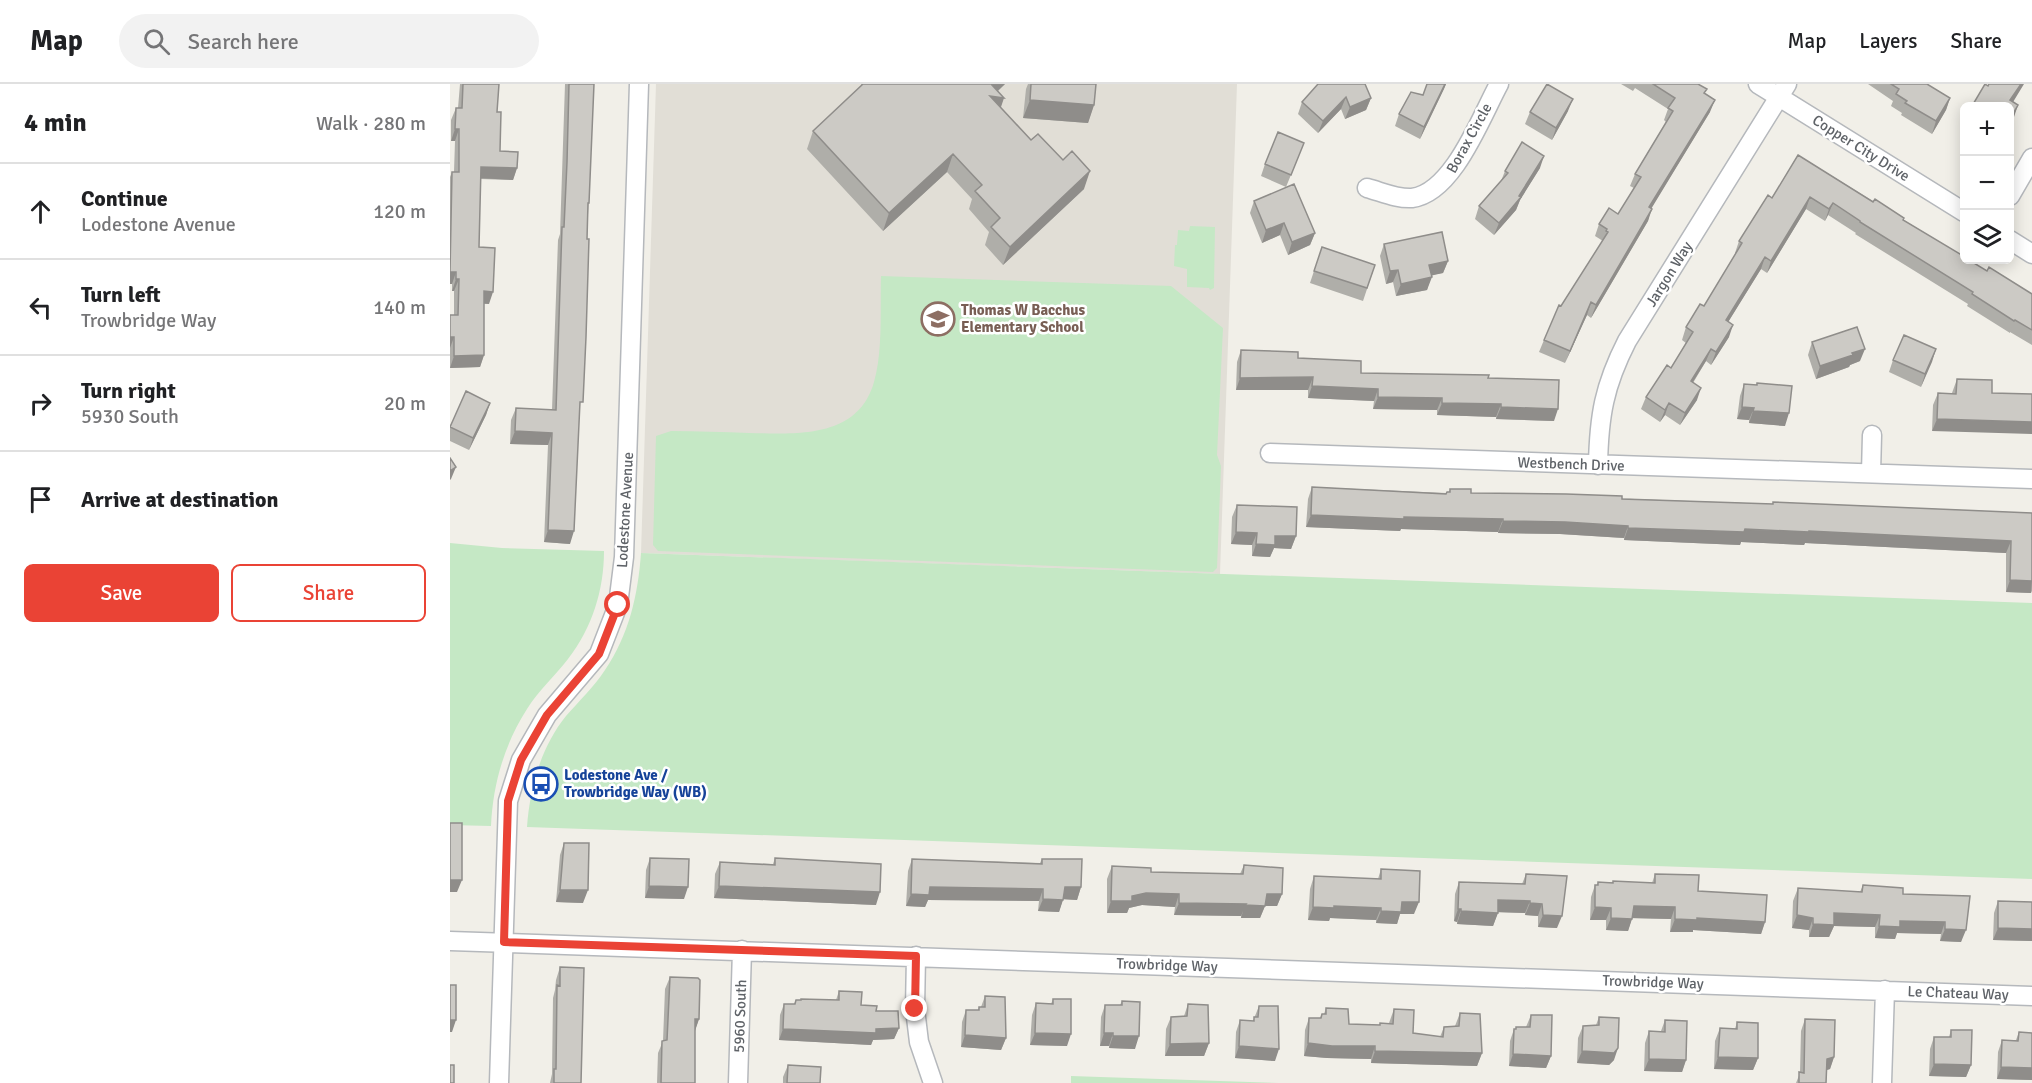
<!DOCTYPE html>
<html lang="en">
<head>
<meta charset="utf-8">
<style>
	:root { --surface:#fff; --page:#f2f2f2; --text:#202124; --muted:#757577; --line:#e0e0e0; --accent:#ea4335 }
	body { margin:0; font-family:Signika,sans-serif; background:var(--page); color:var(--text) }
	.controls { position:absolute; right:18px; top:18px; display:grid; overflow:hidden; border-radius:9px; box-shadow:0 3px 15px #0003 }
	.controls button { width:54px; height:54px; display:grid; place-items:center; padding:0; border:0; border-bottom:2px solid var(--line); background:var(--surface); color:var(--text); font:30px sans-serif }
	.stop { position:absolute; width:18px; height:18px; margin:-14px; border:4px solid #ea4335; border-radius:50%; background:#fff }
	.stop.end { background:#ea4335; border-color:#fff; box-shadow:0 2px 6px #0008 }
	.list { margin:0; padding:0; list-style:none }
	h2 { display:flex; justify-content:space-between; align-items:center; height:78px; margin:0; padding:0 24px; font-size:26px }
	h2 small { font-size:20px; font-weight:400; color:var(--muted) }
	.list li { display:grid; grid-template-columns:39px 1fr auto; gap:18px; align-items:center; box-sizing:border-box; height:96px; padding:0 24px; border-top:2px solid var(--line) }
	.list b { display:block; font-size:22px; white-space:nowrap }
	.list p { margin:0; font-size:20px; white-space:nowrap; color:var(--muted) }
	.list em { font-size:20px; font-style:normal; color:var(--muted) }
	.actions { display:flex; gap:12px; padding:18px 24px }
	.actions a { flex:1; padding:14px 0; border:2px solid var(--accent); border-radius:9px; text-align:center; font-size:21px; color:var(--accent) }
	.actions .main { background:var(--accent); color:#fff }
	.icon { flex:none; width:33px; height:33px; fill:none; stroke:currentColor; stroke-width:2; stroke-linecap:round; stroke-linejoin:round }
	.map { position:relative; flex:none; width:1582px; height:999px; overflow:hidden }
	header { display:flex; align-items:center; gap:36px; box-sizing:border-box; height:84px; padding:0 30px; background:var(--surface); border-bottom:2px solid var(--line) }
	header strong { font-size:28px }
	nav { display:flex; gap:33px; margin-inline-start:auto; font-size:21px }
	.search { width:420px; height:54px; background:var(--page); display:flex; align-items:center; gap:15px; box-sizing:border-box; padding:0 21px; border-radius:33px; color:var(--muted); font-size:22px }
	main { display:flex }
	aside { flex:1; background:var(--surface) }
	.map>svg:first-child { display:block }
	.education { fill:#e1ded6 }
	.green { fill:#c5e8c5 }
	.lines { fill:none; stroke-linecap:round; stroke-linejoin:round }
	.minor-casing { stroke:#b5b8bc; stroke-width:21 }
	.minor { stroke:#fff; stroke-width:18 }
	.wall { fill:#afaea9 }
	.shaded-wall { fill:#8f8d8a }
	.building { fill:#cccac5; stroke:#8f8d8a; stroke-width:1.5 }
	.route { stroke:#ea4335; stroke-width:8 }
	.labels { text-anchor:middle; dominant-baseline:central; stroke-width:5; stroke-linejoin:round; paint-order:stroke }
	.street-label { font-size:15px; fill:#5f6368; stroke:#fff }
	.education-label { font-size:15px; font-weight:bold; fill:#785e54; stroke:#fff; text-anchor:start }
	.transit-label { font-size:15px; font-weight:bold; fill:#164399; stroke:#fff; text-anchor:start }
</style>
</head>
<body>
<header>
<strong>Map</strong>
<div class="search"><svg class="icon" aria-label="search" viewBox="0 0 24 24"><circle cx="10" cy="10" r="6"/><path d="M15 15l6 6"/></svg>Search here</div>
<nav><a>Map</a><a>Layers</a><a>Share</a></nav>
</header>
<main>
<aside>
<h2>4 min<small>Walk · 280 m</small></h2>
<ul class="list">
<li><svg class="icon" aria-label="ahead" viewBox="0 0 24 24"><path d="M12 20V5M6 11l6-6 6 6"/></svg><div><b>Continue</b><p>Lodestone Avenue</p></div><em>120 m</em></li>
<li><svg class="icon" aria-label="left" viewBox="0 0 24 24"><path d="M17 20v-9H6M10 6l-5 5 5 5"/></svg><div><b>Turn left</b><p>Trowbridge Way</p></div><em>140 m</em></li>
<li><svg class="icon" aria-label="right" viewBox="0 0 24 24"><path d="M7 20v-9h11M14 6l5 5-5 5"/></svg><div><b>Turn right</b><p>5930 South</p></div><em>20 m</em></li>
<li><svg class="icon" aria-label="arrive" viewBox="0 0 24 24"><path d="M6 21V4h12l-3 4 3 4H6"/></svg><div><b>Arrive at destination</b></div></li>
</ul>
<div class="actions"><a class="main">Save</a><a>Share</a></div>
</aside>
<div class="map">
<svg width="1582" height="999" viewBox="0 0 1582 999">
	<rect width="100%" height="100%" fill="#f1efe8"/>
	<path class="education" d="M206 0H787L770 490 191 469Z"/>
	<path class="green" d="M740 142 765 143 764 204 760 206 759 204 737 203V185L724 182 725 161H727L728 146 739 147Z
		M431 192 721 202 773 244 767 371 771 382 767 484 763 488 208 467 203 461 206 352 221 347C247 347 273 348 299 349 346 350 408 355 424 298 433 268 430 224 431 192Z
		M0 459 52 464 154 467C154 506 142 544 118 575 105 592 89 606 77 625 54 661 43 700 41 742L0 741Z
		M191 469 1582 519V795L77 743C80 703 91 663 116 632 129 617 144 603 155 586 179 551 188 511 191 469Z
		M621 992 829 999H621Z"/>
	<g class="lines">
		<g class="minor-casing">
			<path id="minor" d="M1308 0 1514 128
				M917 104C932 108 947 115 962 114 1003 109 1031 33 1049 0
				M1560 112 1582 74
				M1560 156 1582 170
				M820 369 1582 395
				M1148 381C1149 332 1154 302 1177 257L1337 0
				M1421 389 1422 351
				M0 857 1582 912
				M466 872 465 925 469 958 483 999
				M49 999 58 717 71 676 97 631 149 570 168 521 174 473 189 0
				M288 999 292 866
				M1432 999 1435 906"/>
		</g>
		<use href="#minor" class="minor"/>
	</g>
	<path class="wall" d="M10 0H49L47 28 50 67 67 84 63 96 30 95 29 163 39 220H34V271L30 283 0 284V231H4V207H2V200H0V93L2 88H4L5 57H1V36L6 24H8Z
		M115 0H144L129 327 120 460 94 458 98 361 60 360 61 336 66 324 102 326 108 156 110 150Z
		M411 0H555L548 7 550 24 581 56 634 105 553 181 535 161 539 148 519 125 522 115 497 88 433 147 357 65 363 47 411 2Z
		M578 0H646L644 21 638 39 573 34 576 5Z
		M868 0 921 14 916 26 895 35 891 25 868 49 848 30 852 18Z
		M977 0H996L970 55 945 42 949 30 973 11Z
		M1171 0H1248L1255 10 1260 28 1201 124 1198 137 1141 234 1137 231 1115 279 1089 268 1094 256 1111 222 1153 157 1145 152 1149 140 1168 130 1184 104 1180 102 1185 90 1216 38 1214 36 1218 25 1185 4 1183 7Z
		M1418 0H1477L1500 14 1496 26 1482 50 1451 31 1452 29 1441 22 1443 17Z
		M1118 27 1102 56 1075 40 1080 28Z
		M854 59 836 103 811 92 815 80Z
		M1348 71 1537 187 1582 210V261L1560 248V249L1517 222 1518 220 1405 150 1406 149 1378 131 1375 137 1356 125 1317 189 1311 185 1278 238 1279 253 1261 281 1256 277 1243 299 1247 316 1230 341 1215 331 1210 338 1191 325 1196 313 1221 284 1236 259 1232 256 1236 243 1254 222 1286 170 1285 169 1289 157 1322 114Z
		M1090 84 1070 116 1066 126 1044 151 1025 135 1029 122 1051 97 1055 87Z
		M804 117 865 149 860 161 838 171 830 151 812 159 800 129Z
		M934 160 998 177 993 189 981 191 977 206 946 212 943 198 936 200 930 172Z
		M872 163 925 181 913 217 860 199Z
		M1362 258 1410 277 1400 281 1399 283 1366 295 1358 271Z
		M1486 265 1471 303 1439 288 1443 276Z
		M791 266 848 274 911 289 1038 294 1104 337 1046 335V333L987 331V326L923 325 924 317 858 314V306H786L787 278Z
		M1507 295 1542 309 1482 347 1483 321 1488 309H1502Z
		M1307 299 1335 342 1299 339V336L1287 335 1290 312 1294 300 1306 301Z
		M40 319 36 331 19 366 0 357V341Z
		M862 403 996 409 997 408H999L1000 405 1021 409 1323 420V418L1582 429V507L1581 509 1556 508V469L1355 459 1354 461 1291 458 1290 461 1174 456V454L1110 450 1048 449V448L951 445 950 447 856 443 858 415Z
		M787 421 846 452 841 465 824 464 820 473 802 472V461L781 460 782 433Z
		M114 759 133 819 106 818 110 771Z
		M200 774 234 815 195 814 196 786Z
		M325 774 426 821 264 814 265 790 270 778 323 780Z
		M462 775 590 779 592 775 631 803 627 816 613 815 609 828 588 827 589 817 478 816 475 823 456 822 458 787Z
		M794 781 832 810 827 822H815L810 834H791V832L724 831 725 823 692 821 679 824 677 829H657V795L662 782 701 788 790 790Z
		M931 785 964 830H950L947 840 926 839V836L880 834 879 837 858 836 860 805 864 792 928 795Z
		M1076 790 1107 844 1088 843V832L1075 831V829L1048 828 1043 842 1007 840V838L1004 837 1005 810 1009 798 1072 800Z
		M1205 790 1248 807 1315 838 1311 850 1243 846V848H1220L1221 835 1182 834 1178 847 1156 846V836H1140L1141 813 1145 801H1147L1148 798 1202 799Z
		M1413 801 1453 810 1520 812 1511 858 1490 857 1491 850 1447 849 1445 855 1425 854V843L1384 842 1379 853H1359V846L1342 844 1343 817 1348 804 1410 808Z
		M1548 817 1582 818V857L1543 856 1544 829Z
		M110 883 131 999H100L102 990 103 914 105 906 106 896Z
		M220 893 249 935 245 946V999H207L208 969 213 957 215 905Z
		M389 907 411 921 426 927 449 944 444 955 423 956 421 961 329 956 330 931 334 920H344L346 916H386Z
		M535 912 556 954 551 966 511 963 512 938 516 926H528L529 923H531Z
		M603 915 617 962 580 961 582 931 586 919 601 920Z
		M672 917 685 965 659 964V962H650L651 933 655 921H670Z
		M738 920 759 959 754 972H715L716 945 721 933 734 932Z
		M809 922 825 977 785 974 786 948 790 936 803 937Z
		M876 924 899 940 929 941 939 939 944 925 963 949 990 953 994 943 1005 942 1010 929 1032 969 1027 982 921 979V975L877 974 854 972 855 946 859 934H870L872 930H874Z
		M1081 931 1101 972 1096 984 1059 982 1060 957 1064 945H1066V943H1076Z
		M1149 933 1164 976 1159 981 1127 979 1128 954 1133 942 1146 941Z
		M1355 935 1384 973 1380 985 1377 986 1376 999H1346L1350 989 1351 947Z
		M1215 936 1236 976 1232 988 1194 987 1195 959 1199 947H1211Z
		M1287 938 1308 974 1303 986 1264 985 1265 957 1270 944 1285 945Z
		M1501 946 1521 981 1516 993 1479 992 1480 965 1484 953H1499Z
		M1569 948 1582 949V996L1547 995 1548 968 1552 956H1566Z
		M338 981 370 999H333V993Z"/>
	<path class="shaded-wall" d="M543 0H555L542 12 554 14 548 32 533 30Z
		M995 0H996L994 5 970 55 974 43Z
		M1571 0H1574L1560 23V16Z
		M896 13 891 25 868 49 873 37Z
		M921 14 916 26 895 35 900 23Z
		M1500 14 1496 26 1482 50 1486 37Z
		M1123 15 1118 27 1102 56 1106 44Z
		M580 16 644 21 638 39 573 34Z
		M1265 16 1260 28 1195 135 1199 123Z
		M1568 21 1564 33 1560 40V35Z
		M5 45H9L5 57H1Z
		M503 70 497 88 433 147 439 129Z
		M1094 72 1090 84 1070 116 1066 126 1044 151 1049 139 1069 112Z
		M31 83 67 84 63 96 26 94Z
		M640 87 634 105 553 181 560 163Z
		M1360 113 1356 125 1317 189 1321 177Z
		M1383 119 1378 131 1375 137 1379 125Z
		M1202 125 1198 137 1141 234 1146 221Z
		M834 139 830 151 812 159 816 146Z
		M865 149 860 161 838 171 842 158Z
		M1315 173 1311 185 1272 248 1276 236Z
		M998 177 993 189 975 193 979 181Z
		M948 186 943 198 936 200 940 187Z
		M0 188H6L2 200H0Z
		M982 193 977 206 946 212 951 200Z
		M6 195H9L4 207H2Z
		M34 207 43 208 39 220 30 219Z
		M1141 218 1137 231 1115 279 1120 267Z
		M1283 241 1279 253 1261 281 1266 268Z
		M0 253H4L0 264Z
		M1261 265 1256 277 1236 309 1241 297Z
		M1415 265 1410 277 1400 281 1399 283 1366 295 1370 282 1402 269Z
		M1486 265 1482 278 1471 303 1475 290Z
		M34 271 30 283 0 284 4 272Z
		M863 293 858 306H786L790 294Z
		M862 302 928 305 924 317 858 314Z
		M1251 304 1247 316 1230 341 1235 329Z
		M928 313 992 314 987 326 923 325Z
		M40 319 36 331 19 366 23 354Z
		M992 319 1051 320 1046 333 987 331Z
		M1219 319 1215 331 1210 338 1215 326Z
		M1051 323 1108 325 1104 337 1046 335Z
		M1292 323 1304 324 1299 336 1287 335Z
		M1303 327 1339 329 1335 342 1299 339Z
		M1487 335 1582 338V350L1482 347Z
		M65 347 102 349 98 361 60 360Z
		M6 383 1 395 0 396V387Z
		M861 431 954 433 1053 435 1048 448 951 445 950 447 856 443Z
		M1053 437 1115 438 1178 442 1174 454 1110 450 1048 449Z
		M1178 444 1359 447 1561 457 1556 469 1355 459 1354 461 1291 458 1290 461 1174 456Z
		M98 446 124 447 120 460 94 458Z
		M786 448 807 449 802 461 781 460Z
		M825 452H846L841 465 824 464 820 473 802 472 806 460Z
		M1560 496 1582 497 1581 509 1556 508Z
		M0 796H12L7 808H0Z
		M199 802 238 803 234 815 195 814Z
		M269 802 430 808 426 821 264 814Z
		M480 803 593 805 589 817 478 816 475 823 456 822 461 810Z
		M615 803H631L627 816 610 815Z
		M110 806H138L133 819 106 818Z
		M696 809 729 810 725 823 692 821 679 824 677 829H657L661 817Z
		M817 810H832L827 822H813Z
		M593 815 613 816 609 828 588 827Z
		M1048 816 1080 817 1075 829 1043 828Z
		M952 818H969L964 830H950L947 840 926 839 931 827Z
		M729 819 796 820 791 832 724 831Z
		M1080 819 1092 820 1088 832 1075 831Z
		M795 821 815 822 810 834H791Z
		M884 822 931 824 926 836 880 834 879 837 858 836 863 823Z
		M1184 822 1225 823 1221 835 1179 834Z
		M1145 823 1161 824 1156 836H1140Z
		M1008 825H1011L1007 838 1004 837Z
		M1011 827 1048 829 1043 842 1007 840Z
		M1384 829 1430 831 1425 843 1384 842 1379 853H1359L1363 840Z
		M1093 831 1112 832 1107 844 1088 843Z
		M1347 831 1363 834 1359 846 1342 844Z
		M1161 834 1182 835 1178 847 1156 846Z
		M1247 834 1315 838 1311 850 1243 846V848H1220L1225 835Z
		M1450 837 1495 838 1491 850 1447 849 1445 855 1425 854 1429 842Z
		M1548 844 1582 845V857L1543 856Z
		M1495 845 1516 846 1511 858 1490 857Z
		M245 935H249L245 947Z
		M0 936H6L2 948H0Z
		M449 944 444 955 423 956 421 961 329 956 333 945H426Z
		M585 949 621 950 617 962 580 961Z
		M654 949H663L659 962H650Z
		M515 951 556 954 551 966 511 963Z
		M663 952H689L685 965 659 964Z
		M759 959 754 972H715L720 960Z
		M858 959 925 962 921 975 877 974 854 972Z
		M789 962 829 965 825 977 785 974Z
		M1168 964 1164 976 1159 981 1127 979 1132 967Z
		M925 967 1032 969 1027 982 921 979Z
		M1063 970 1101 972 1096 984 1059 982Z
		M1268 973 1308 974 1303 986 1264 985Z
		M1384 973 1380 985 1373 987 1377 975Z
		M1199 975 1236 976 1232 988 1194 987Z
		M1484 980 1521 981 1516 993 1479 992Z
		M1551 983 1582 984V996L1547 995Z"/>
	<path class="building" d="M13 0H49L47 28H51L50 67 68 68 67 84 31 83 29 163 45 164 43 208 34 207V271L4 272V253H0V231H8L9 195H6V188H0L2 88H9V45H5L6 24H12Z
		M119 0H144L139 119H138L137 155H139L136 253 133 318H130L124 447 98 446 102 349 65 347 66 324 106 326 112 143H114L117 78Z
		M413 0H543L542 1 554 14 540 12 581 56 588 50 613 76 622 67 640 87 560 163 541 143 550 134 525 107 532 101 503 70 439 129 363 47Z
		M581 0H646L644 21 580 16Z
		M868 0H915L921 14 900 23 896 13 873 37 852 18Z
		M977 0H995L974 43 949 30 961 8 973 11Z
		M1097 0 1123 15 1106 44 1080 28Z
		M1203 0H1248L1257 5 1254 9 1265 16 1199 123 1202 125 1146 221 1141 218 1120 267 1094 256 1109 221 1111 222 1158 148 1156 147 1157 145 1149 140 1159 124 1168 130 1191 93 1185 90 1223 27 1218 24 1225 14Z
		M1441 0H1477L1500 14 1486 37 1455 19 1457 17 1446 10 1449 5Z
		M1535 0 1538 2 1539 0H1571L1560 16 1568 21 1560 35V22H1522Z
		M828 48 854 59 841 91 815 80Z
		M1072 58 1094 72 1069 112 1071 113 1049 139 1029 122 1058 89 1055 87Z
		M1348 71 1423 118 1425 115 1454 134 1453 136 1515 173V176H1519L1537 187 1539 183 1582 210V246L1565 236 1564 237 1522 210 1523 208 1410 138V137L1383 119 1379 125 1360 113 1321 177 1315 173 1276 236 1283 241 1266 268 1261 265 1241 297 1251 304 1235 329 1219 319 1215 326 1196 313 1217 281 1221 284 1243 248 1236 243 1250 220 1254 222 1292 159 1289 157 1318 111 1322 114Z
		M844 100 865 149 842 158 834 139 816 146 804 117Z
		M992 148 998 177 979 181 982 193 951 200 948 186 940 187 934 160Z
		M872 163 925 181 917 204 864 187Z
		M1407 243 1415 265 1402 269 1403 271 1370 282 1362 258Z
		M1454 251 1486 265 1475 290 1443 276Z
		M791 266 848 268V274L911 277V289L1039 291 1038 294 1109 296 1108 325 1051 323V320L992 319V314L928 313V305L862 302 863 293 790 294Z
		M1507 295 1542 296V309L1582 310V338L1487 335 1488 309 1506 310Z
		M1307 299 1342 302 1339 329 1303 327 1304 324 1292 323 1294 300 1307 301Z
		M16 307 40 319 23 354 0 343Z
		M0 374 6 383 0 387Z
		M862 403 996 410 997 408H1000V405H1021V409L1116 410 1172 412V415L1323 420V418L1582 429V497L1560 496 1561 457 1359 447V448L1295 445 1294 448 1178 444V442L1115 438 1053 437V435L954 433V435L861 431Z
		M787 421 847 423 846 452H825V461L806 460 807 449 786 448Z
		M0 739H12V796H0Z
		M114 759H139L138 806H110Z
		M200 774 239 775 238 803 199 802Z
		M325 774 431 780 430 808 269 802 270 778 325 781Z
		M462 775 592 780V775H632L631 803H615L613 816 593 815V805L480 803 479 811 461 810Z
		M794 781 833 784 832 810H817L815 822 795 821 796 820 729 819V810L696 809 682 812V817H661L662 782 701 784V788L793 790Z
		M931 785 970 787 969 818H952L951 828 931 827V824L884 822V824L863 823 864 792 931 795Z
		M1076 790 1117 792 1112 832 1093 831 1092 820 1080 819V817L1048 816V829L1011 827V825H1008L1009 798 1075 800Z
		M1205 790 1249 791 1248 807 1317 811 1315 838 1247 834V836L1225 835V823L1184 822 1182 835 1161 834V824L1145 823V801H1148V798L1163 799V797L1205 799Z
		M1413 801 1453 804V810L1520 812 1516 846 1495 845V838L1450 837V843L1429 842 1430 831 1384 829V841L1363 840V834L1347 831 1348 804 1412 808Z
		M1548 817 1582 818V845L1548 844Z
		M110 883 134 884 131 999H104V985H106L107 901 110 902Z
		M220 893 248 894 250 896 249 935H245V999H211L212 957 217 956Z
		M0 901H6V936H0Z
		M389 907 412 908 411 921 427 922 426 927H448L449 944 426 945V949L333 945 334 920H345L346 916H351V915L389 916Z
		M535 912 555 913 556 954 515 951 516 926H529V923H535Z
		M603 915H621V950L585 949 586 919 603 920Z
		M672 917 690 918 689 952H663V949H654L655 921H672Z
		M738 920 758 921 759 959 720 960 721 933 737 932Z
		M809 922H828L829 965 789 962 790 936 804 937V933H808Z
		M876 924 898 925 899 940 930 941V939L943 940 944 925 964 926 963 949 993 953 994 943 1009 942 1010 929 1030 930 1032 969 925 967V962H882L858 959 859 934H871L872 930H876Z
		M1081 931H1102L1101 972 1063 970 1064 945H1066V943H1080Z
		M1149 933 1169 934 1168 964 1164 969 1132 967 1133 942 1149 941Z
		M1355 935 1385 936 1384 973 1377 975 1376 999H1349V988L1354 989Z
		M1215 936 1237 937 1236 976 1199 975V947L1215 948Z
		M1287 938 1308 939V974L1268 973 1270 944 1287 945Z
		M1501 946H1522L1521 981 1484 980V953H1501Z
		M1569 948 1582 949V984L1551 983 1552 956 1568 957Z
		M0 981H4V999H0Z
		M338 981 371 983 370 999H337Z"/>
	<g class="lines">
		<path class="route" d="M168 521 149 570 97 631 71 676 58 717 54 858 466 872 465 925"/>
	</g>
	<defs>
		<g id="school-ring" transform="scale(1.725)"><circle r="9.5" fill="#fff" stroke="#8d6e63" stroke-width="1.5"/><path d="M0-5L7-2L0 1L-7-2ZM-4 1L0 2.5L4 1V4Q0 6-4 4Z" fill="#8d6e63"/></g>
		<g id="bus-ring" transform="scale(1.725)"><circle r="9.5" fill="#fff" stroke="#1a4fb4" stroke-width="1.5"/><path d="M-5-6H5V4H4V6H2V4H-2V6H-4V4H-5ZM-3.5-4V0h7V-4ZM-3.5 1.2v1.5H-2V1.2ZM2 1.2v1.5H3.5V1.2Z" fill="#1a4fb4"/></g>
	</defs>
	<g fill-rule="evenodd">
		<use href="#school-ring" x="488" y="235"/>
		<use href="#bus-ring" x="91" y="700"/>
	</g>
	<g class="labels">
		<g class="street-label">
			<text transform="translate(1019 54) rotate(-61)">Borax Circle</text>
			<text transform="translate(1411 64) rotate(32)">Copper City Drive</text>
			<text transform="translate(1219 190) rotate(-58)">Jargon Way</text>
			<text transform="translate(1121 380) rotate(2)">Westbench Drive</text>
			<text transform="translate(175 426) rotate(-87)">Lodestone Avenue</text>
			<text transform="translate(717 881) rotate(2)">Trowbridge Way</text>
			<text transform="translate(1203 898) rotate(2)">Trowbridge Way</text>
			<text transform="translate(1508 909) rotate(2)">Le Chateau Way</text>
			<text transform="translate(290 932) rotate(-88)">5960 South</text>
		</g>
		<g class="education-label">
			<text x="511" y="226">Thomas W Bacchus<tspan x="511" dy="17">Elementary School</tspan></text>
		</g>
		<g class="transit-label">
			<text x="114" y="691">Lodestone Ave /<tspan x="114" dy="17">Trowbridge Way (WB)</tspan></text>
		</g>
	</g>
</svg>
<div class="controls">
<button>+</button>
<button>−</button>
<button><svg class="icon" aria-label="layers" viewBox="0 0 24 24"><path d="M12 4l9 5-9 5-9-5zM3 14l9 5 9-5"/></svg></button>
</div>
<div class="stop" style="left:168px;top:521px"></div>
<div class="stop end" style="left:465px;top:925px"></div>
</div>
</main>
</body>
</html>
